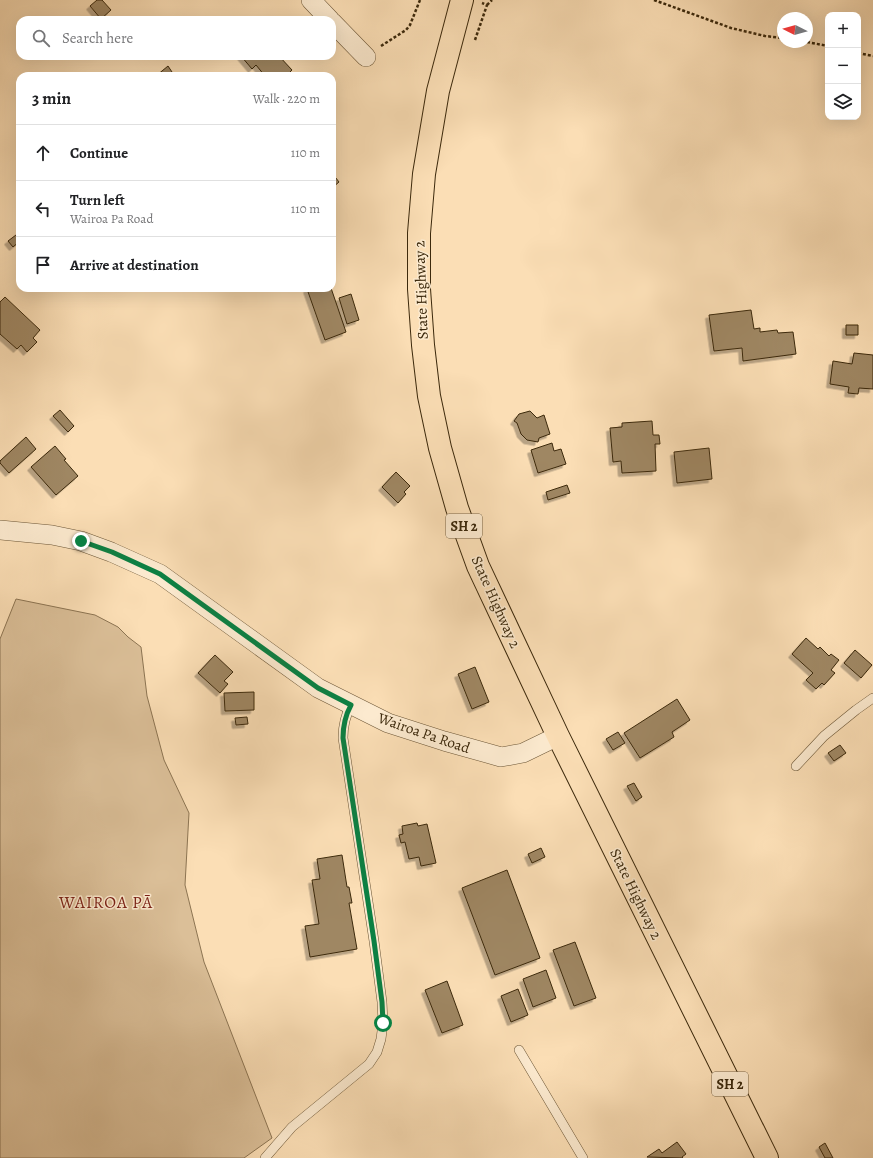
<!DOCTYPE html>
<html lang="en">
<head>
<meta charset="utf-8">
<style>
	:root { --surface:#fff; --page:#f6f6f6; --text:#202124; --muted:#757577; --line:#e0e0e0 }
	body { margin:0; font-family:Alegreya,serif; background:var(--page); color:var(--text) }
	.controls { position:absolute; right:12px; top:12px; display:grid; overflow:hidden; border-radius:8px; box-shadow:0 4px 16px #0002 }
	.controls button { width:36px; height:36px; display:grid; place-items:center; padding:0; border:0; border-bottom:1px solid var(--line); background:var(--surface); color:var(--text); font:20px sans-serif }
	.compass { position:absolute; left:777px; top:12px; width:36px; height:36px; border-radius:50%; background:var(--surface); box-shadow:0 4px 16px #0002; rotate:276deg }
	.stop { position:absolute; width:12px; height:12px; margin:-9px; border:3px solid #0b8043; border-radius:50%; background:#fff }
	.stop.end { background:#0b8043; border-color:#fff; box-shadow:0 1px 4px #0008 }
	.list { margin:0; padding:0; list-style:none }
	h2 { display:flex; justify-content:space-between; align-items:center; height:52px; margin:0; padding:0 16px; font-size:17px }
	h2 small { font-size:13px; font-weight:400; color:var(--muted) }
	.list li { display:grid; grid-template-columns:26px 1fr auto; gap:12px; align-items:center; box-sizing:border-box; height:56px; padding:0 16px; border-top:1px solid var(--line) }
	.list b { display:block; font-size:15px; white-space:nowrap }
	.list p { margin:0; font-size:13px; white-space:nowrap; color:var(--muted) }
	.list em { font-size:13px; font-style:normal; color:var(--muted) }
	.icon { flex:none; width:22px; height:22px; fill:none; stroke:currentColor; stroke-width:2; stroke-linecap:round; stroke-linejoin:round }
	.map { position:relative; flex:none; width:873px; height:1158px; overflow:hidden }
	.search { position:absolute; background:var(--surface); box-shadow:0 4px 16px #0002; left:16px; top:16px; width:320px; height:44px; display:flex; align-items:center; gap:10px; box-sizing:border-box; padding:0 14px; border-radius:12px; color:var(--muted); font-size:15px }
	.panel { position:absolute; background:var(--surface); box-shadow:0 4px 16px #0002; left:16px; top:72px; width:320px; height:220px; border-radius:12px }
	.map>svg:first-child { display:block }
	.green { fill:#dbbf98; stroke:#8c7452 }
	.building { fill:#9f8764; stroke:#3c290c; filter:url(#shadow) }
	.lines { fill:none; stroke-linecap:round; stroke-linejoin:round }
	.service-casing { stroke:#6c5636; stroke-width:10 }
	.minor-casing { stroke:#6c5636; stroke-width:20 }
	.trunk-casing { stroke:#3c290c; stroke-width:24 }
	.path { stroke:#3c290c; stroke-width:2.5; stroke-dasharray:3 2; stroke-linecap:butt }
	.service { stroke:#fceacf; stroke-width:9 }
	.minor { stroke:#fceacf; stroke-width:19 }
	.trunk { stroke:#fbdeb5; stroke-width:22 }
	.route { stroke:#0b8043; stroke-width:5 }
	.labels { text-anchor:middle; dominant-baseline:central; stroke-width:3; stroke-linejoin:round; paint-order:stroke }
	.shield { fill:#fceacf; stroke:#766346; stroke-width:1 }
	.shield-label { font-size:14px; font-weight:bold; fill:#3c290c }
	.street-label { font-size:15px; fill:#3c290c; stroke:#fceacf }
	.quarter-label { font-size:17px; letter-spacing:1px; fill:#7a1f14; stroke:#fceacf }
</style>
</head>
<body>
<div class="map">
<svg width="873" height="1158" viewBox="0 0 873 1158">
	<defs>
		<filter id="shadow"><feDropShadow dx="-3.5" dy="3.5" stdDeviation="0" flood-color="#0004"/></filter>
	</defs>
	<rect width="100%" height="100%" fill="#fbdeb5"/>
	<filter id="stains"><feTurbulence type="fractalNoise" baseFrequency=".005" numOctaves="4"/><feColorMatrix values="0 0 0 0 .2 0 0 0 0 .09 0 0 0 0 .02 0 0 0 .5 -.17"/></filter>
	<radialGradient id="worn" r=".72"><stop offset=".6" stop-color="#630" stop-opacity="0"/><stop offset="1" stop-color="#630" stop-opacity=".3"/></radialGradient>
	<path class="green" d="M16 599 95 615 118 627 128 637 141 647 147 696 164 760 189 813 185 885 204 962 272 1138 244 1158H0V639Z"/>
	<path class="building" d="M97 0H102L111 10 101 19 90 6Z
		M241 56H279L292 70 286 76H265L256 65 252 69Z
		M168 66 174 75 172 76H156Z
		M332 173 339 182 332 188Z
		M20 232V241L13 247 8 241Z
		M311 288H331L346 332 325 340 307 289Z
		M351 294 359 320 347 324 339 298Z
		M5 297 40 330 33 338 37 342 27 352 21 345 17 349 0 334V302Z
		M751 310 754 329 760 328V332L777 330 778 333 793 332 796 354 743 361 742 348 714 351 709 315Z
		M846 325H858V335H846Z
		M854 353 873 355V389L859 388 858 394 848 393 849 387 830 384 833 361 852 364Z
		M60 410 74 426 68 432 53 416Z
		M530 411 537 418 544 415 550 434 539 438 538 442 527 440 521 434 517 423 514 421 519 414Z
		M652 421 653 435H659L660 444H655L656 471 622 473 621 461 613 462 610 428 622 427V423Z
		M26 437 36 449 9 473 0 463V461Z
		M552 443 554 451 561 449 566 464 538 473 531 450Z
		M55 446 66 459 64 460 78 476 56 495 31 467Z
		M709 448 712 479 677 483 674 452Z
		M396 472 410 486 404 492 406 494 398 503 382 487Z
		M567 485 570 493 548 500 546 492Z
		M806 638 818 649 820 647 829 656 831 654 839 660 831 670 835 673 824 685 822 683 816 689 806 680 813 673 792 654Z
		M855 650 872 665 861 678 844 663Z
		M215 655 233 672 224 681 228 684 220 693 198 673Z
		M475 667 489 702 472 709 458 674Z
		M254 692V710L225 711 224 693Z
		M677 699 690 720 672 732 674 737 640 758 624 733Z
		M247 717 248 724 236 725 235 718Z
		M618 732 625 743 613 750 606 739Z
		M840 745 846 753 834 761 828 753Z
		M634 783 642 797 636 801 627 786Z
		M417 823 418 826 427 824 436 863 421 866 419 857 409 859 405 842 401 843 399 835 403 834 402 826Z
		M541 848 545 857 532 863 528 854Z
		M342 855 347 887H349L352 903H349L357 949 310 957 305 926 319 924 312 880 320 879 317 859Z
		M507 870 540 958 495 975 462 888Z
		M575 942 596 998 574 1006 553 950Z
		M546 970 556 998 533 1007 523 979Z
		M447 981 463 1025 442 1033 425 990Z
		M518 989 528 1015 511 1022 501 996Z
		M677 1142 686 1154 682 1157 683 1158 647 1157 659 1149 662 1153Z
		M825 1143 833 1158H825L819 1147Z"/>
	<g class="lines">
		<g class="service-casing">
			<path id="service" d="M796 766 824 736 856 710 873 698
				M519 1050 583 1158
				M265 1158 292 1127 369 1064 377 1052 381 1039 383 1023 382 1002 374 941 343 738C343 725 345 716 351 705"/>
		</g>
		<g class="minor-casing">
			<path id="minor" d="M311 0 330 20
				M332 22 366 57
				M0 530 52 535 81 541 111 552 160 574 318 688 388 723 444 741 501 757 523 753 558 736"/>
		</g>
		<g class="trunk-casing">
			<path id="trunk" d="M462 0 438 91 424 174 419 233V289L423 345 429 396 440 448 457 508 478 566 558 736 767 1158"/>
		</g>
		<path class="path" d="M654 0 731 28 765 36 783 38
			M487 5 492 0
			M475 40 487 5 482 3
			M807 42 828 46
			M381 46 406 30 410 25 420 0
			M858 53 873 56"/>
		<use href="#service" class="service"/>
		<use href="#minor" class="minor"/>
		<use href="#trunk" class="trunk"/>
	</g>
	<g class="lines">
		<path class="route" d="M81 541 112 552 160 574 318 688 351 705C345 716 343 725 343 738L374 941 382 1002 383 1023"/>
	</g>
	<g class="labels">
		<g class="shield">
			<rect x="446" y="514" width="36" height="24" rx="3"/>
			<rect x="712" y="1072" width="36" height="24" rx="3"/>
		</g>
		<g class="shield-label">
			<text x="464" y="526">SH 2</text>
			<text x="730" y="1084">SH 2</text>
		</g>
		<g class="street-label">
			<text transform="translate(421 290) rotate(-92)">State Highway 2</text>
			<text transform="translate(496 602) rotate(66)">State Highway 2</text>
			<text transform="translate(424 733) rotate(19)">Wairoa Pa Road</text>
			<text transform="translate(636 894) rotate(64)">State Highway 2</text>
		</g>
		<g class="quarter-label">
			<text x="106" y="902">WAIROA PĀ</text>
		</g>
	</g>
	<rect width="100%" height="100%" filter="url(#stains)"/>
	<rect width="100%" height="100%" fill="url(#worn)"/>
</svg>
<div class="controls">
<button>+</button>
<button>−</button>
<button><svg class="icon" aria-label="layers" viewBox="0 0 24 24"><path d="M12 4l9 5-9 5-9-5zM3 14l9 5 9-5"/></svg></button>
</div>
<svg class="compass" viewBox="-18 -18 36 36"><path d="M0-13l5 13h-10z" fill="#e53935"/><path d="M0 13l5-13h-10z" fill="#757577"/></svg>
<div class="stop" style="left:383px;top:1023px"></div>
<div class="stop end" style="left:81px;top:541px"></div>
<div class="search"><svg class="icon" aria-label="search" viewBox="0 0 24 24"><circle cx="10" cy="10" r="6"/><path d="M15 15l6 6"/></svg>Search here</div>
<section class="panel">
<h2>3 min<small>Walk · 220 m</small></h2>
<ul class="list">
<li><svg class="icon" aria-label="ahead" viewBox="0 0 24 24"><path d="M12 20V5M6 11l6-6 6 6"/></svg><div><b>Continue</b></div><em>110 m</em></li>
<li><svg class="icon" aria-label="left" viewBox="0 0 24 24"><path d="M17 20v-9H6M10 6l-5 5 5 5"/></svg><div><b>Turn left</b><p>Wairoa Pa Road</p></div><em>110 m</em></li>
<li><svg class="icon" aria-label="arrive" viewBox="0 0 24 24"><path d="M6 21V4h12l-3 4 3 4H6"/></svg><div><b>Arrive at destination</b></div></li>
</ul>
</section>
</div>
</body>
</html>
